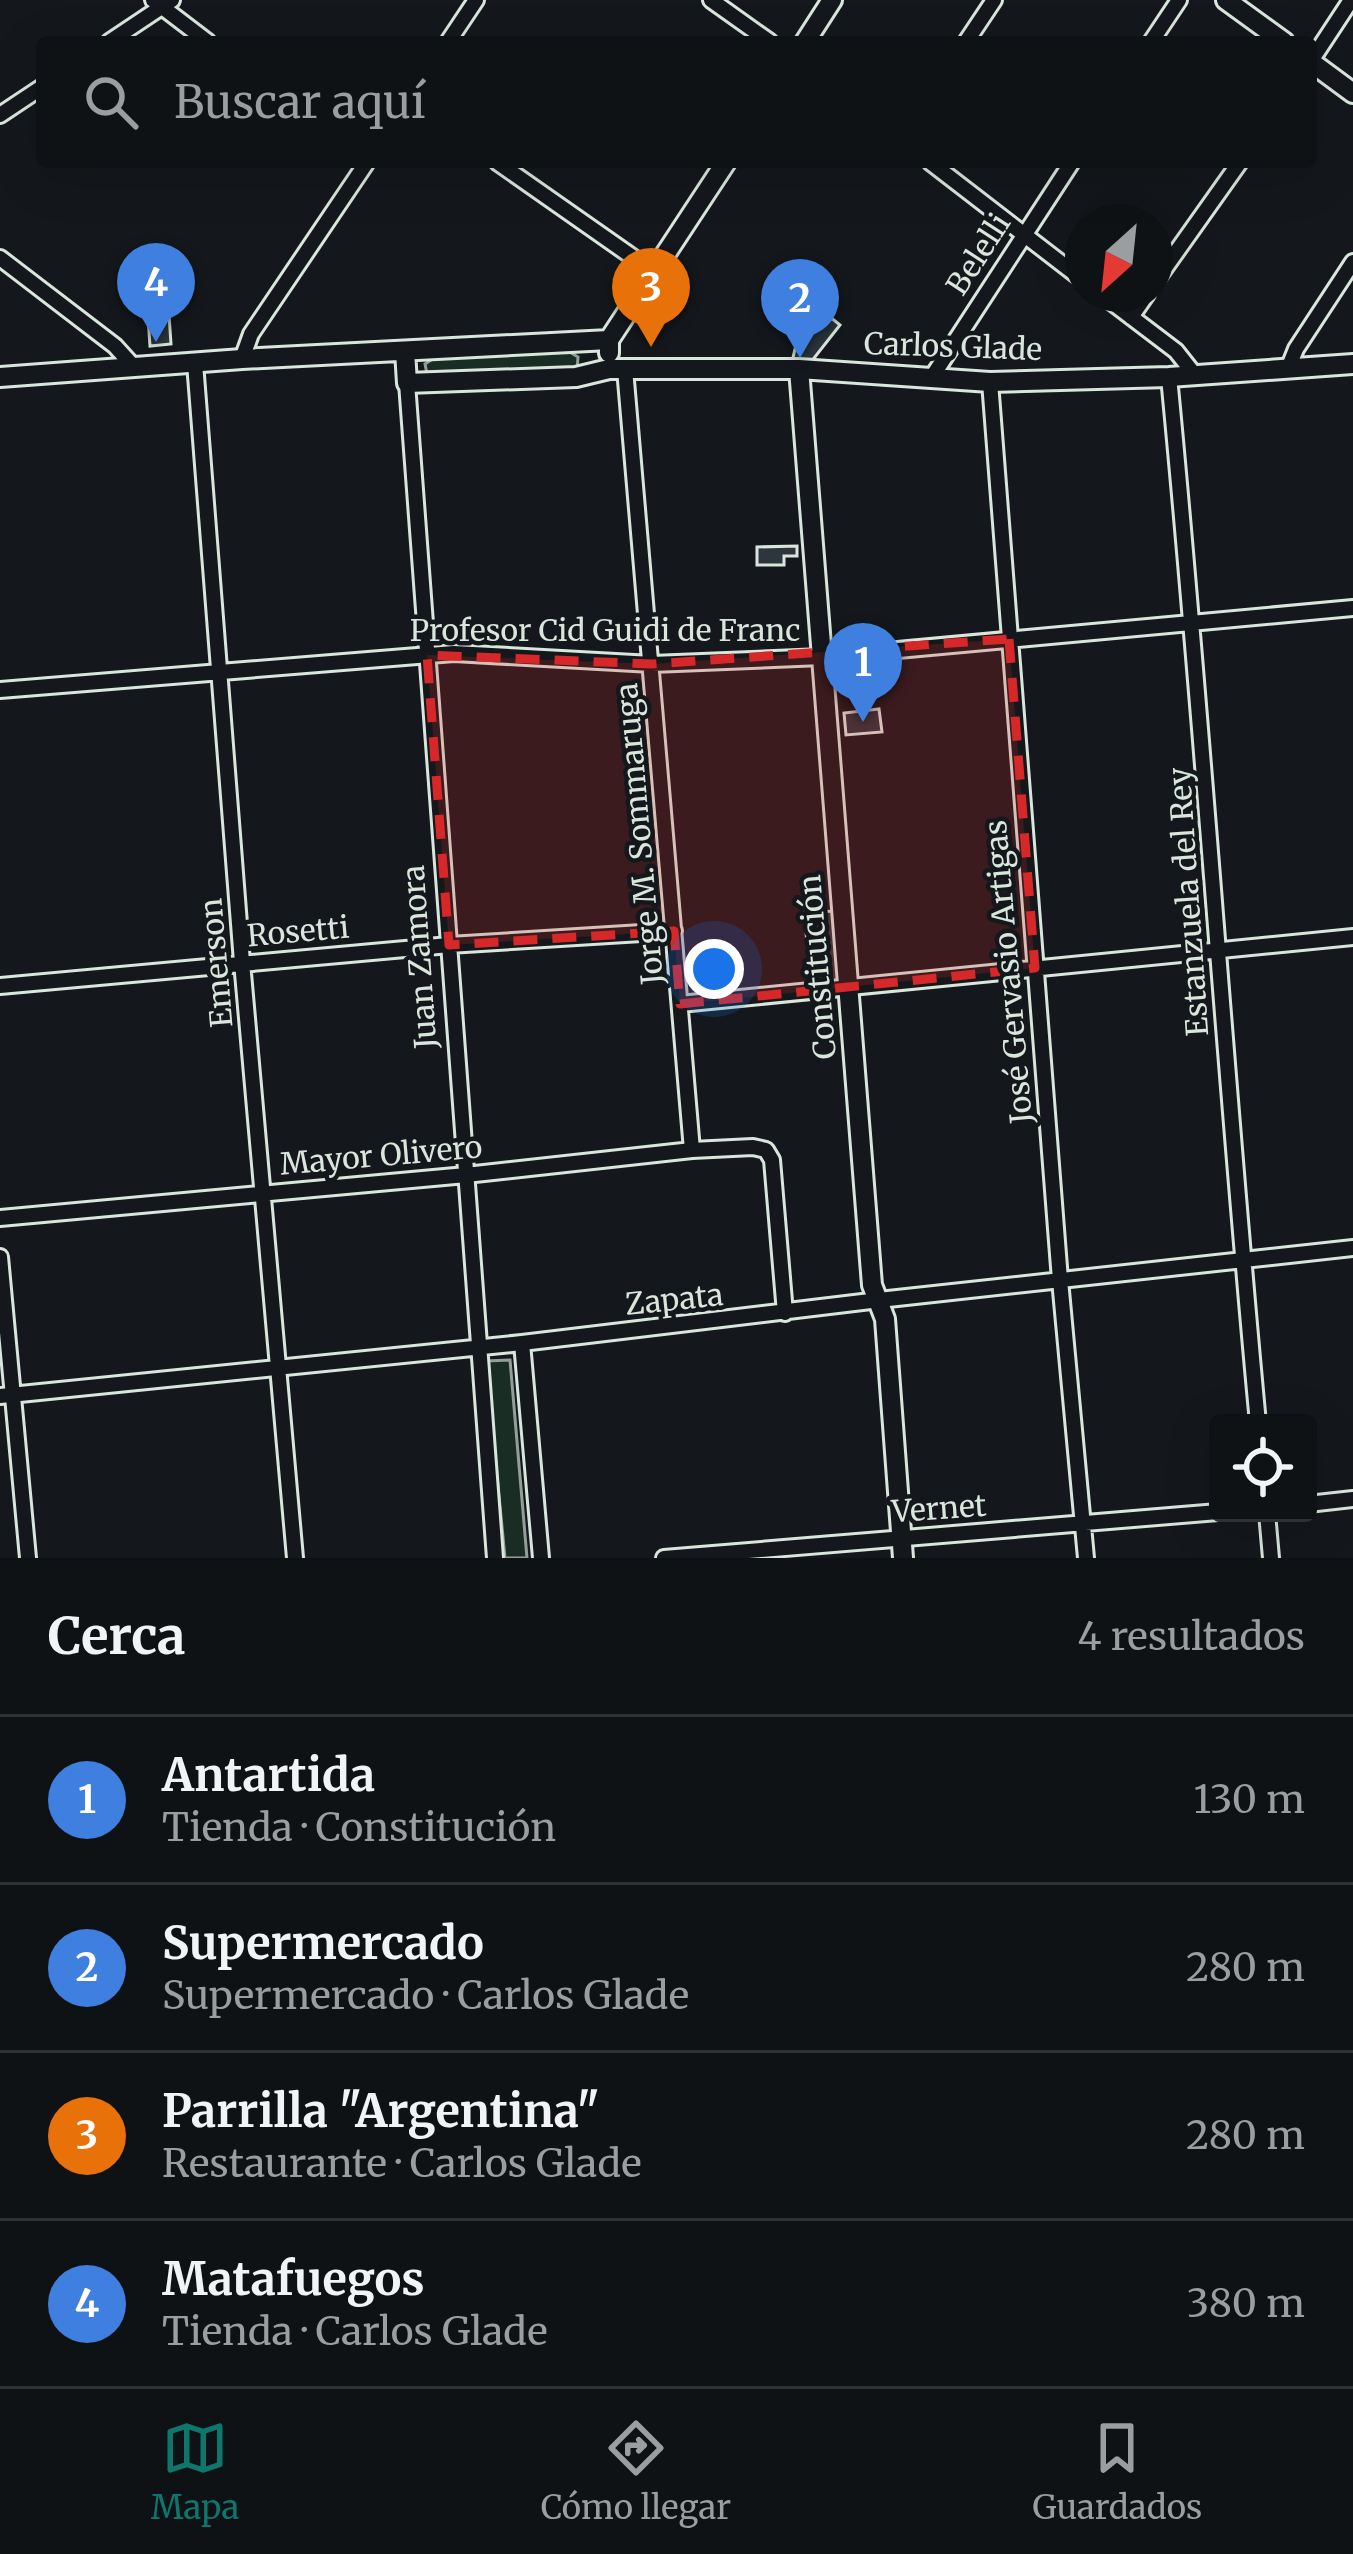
<!DOCTYPE html>
<html lang="es">
<head>
<meta charset="utf-8">
<style>
	:root { --surface:#0f1215; --page:#1d2022; --text:#f1f3f6; --muted:#9b9ea0; --line:#2f3234; --accent:#0f766e }
	body { margin:0; font-family:Merriweather,serif; background:var(--page); color:var(--text) }
	.controls { position:absolute; right:36px; bottom:36px; display:grid; overflow:hidden; border-radius:12px; box-shadow:0 12px 48px #0002 }
	.controls button { width:108px; height:108px; display:grid; place-items:center; padding:0; border:0; border-bottom:3px solid var(--line); background:var(--surface); color:var(--text); font:60px sans-serif }
	.compass { position:absolute; left:1065px; top:204px; width:108px; height:108px; border-radius:50%; background:var(--surface); box-shadow:0 12px 48px #0002; rotate:207deg }
	.you { position:absolute; left:714px; top:969px; width:42px; height:42px; margin:-30px; border:9px solid #fff; border-radius:50%; background:#1a73e8; box-shadow:0 0 0 18px #1a73e833 }
	.badge { display:grid; place-items:center; width:78px; height:78px; border-radius:50%; background:var(--accent); color:#fff; font-size:39px; font-weight:700 }
	.pin { position:absolute; translate:-50% -99px; filter:drop-shadow(0 3px 6px #0008) }
	.pin::after { content:''; position:absolute; top:63px; width:42px; height:36px; background:inherit; clip-path:polygon(0 0,100% 0,50% 100%) }
	.list { margin:0; padding:0; list-style:none }
	h2 { display:flex; justify-content:space-between; align-items:center; height:156px; margin:0; padding:0 48px; font-size:51px }
	h2 small { font-size:39px; font-weight:400; color:var(--muted) }
	.list li { display:grid; grid-template-columns:78px 1fr auto; gap:36px; align-items:center; box-sizing:border-box; height:168px; padding:0 48px; border-top:3px solid var(--line) }
	.list b { display:block; font-size:45px; white-space:nowrap }
	.list p { margin:0; font-size:39px; white-space:nowrap; color:var(--muted) }
	.list em { font-size:39px; font-style:normal; color:var(--muted) }
	.icon { flex:none; width:66px; height:66px; fill:none; stroke:currentColor; stroke-width:2; stroke-linecap:round; stroke-linejoin:round }
	.map { position:relative; flex:none; width:1353px; height:1558px; overflow:hidden }
	.search { position:absolute; background:var(--surface); box-shadow:0 12px 48px #0002; left:36px; right:36px; top:36px; height:132px; display:flex; align-items:center; gap:30px; box-sizing:border-box; padding:0 42px; border-radius:12px; color:var(--muted); font-size:45px }
	.sheet { height:828px; background:var(--surface) }
	nav { display:flex; justify-content:space-around; align-items:center; box-sizing:border-box; height:168px; border-top:3px solid var(--line); background:var(--surface); font-size:33px; color:var(--muted) }
	nav a { display:grid; justify-items:center; gap:6px }
	nav .on { color:var(--accent) }
	.map>svg:first-child { display:block }
	.green { fill:#1a2d24; stroke:#939e99; stroke-width:3 }
	.building { fill:#2c363c; stroke:#d8e6dc; stroke-width:3 }
	.lines { fill:none; stroke-linecap:round; stroke-linejoin:round }
	.street-casing { stroke:#d8e6dc; stroke-width:20 }
	.secondary-casing { stroke:#d8e6dc; stroke-width:24 }
	.street { stroke:#14181c; stroke-width:14 }
	.secondary { stroke:#14181c; stroke-width:18 }
	.marked { fill:#d62828; fill-opacity:0.2; stroke:#d62828; stroke-width:9; stroke-dasharray:24 15; stroke-linejoin:round }
	.labels { text-anchor:middle; dominant-baseline:central; stroke-width:9; stroke-linejoin:round; paint-order:stroke }
	.street-label { font-size:30px; fill:#d8e6dc; stroke:#14181c }
</style>
</head>
<body>
<div class="map">
<svg width="1353" height="1558" viewBox="0 0 1353 1558">
	<rect width="100%" height="100%" fill="#14181c"/>
	<path class="green" d="M568 351 578 357 577 370 427 374 425 364 434 358Z
		M510 1360 527 1558H505L486 1361Z"/>
	<path class="building" d="M824 312 840 325 811 362H792L795 349Z
		M169 315 171 344 150 346 148 317Z
		M797 546V556H784V565H757V547Z
		M879 709 882 732 846 735 844 713Z
		M833 911 839 981 811 983 804 913Z"/>
	<g class="lines">
		<g class="street-casing">
			<path id="street" d="M153 0 208 42
				M711 0 770 42
				M109 42 172 0
				M448 42 476 0
				M966 42 994 0
				M1151 42 1179 0
				M1311 61 1351 0
				M0 115 42 87
				M497 162 654 272
				M930 162 1083 280
				M0 258 115 346 134 367
				M1155 282 1240 162
				M1101 294 1176 351 1195 375
				M1131 317 1147 294
				M242 359 251 334 367 162
				M195 363 242 962 295 1558
				M625 369 692 1150
				M1288 369 1296 349 1353 262
				M932 377 1072 162
				M1169 377C1203 725 1225 1075 1258 1423
				M990 382 1060 1280 1086 1558
				M407 383 495 1558
				M0 690 454 653 652 664 822 657 1353 608
				M0 986 449 945 674 931
				M680 1004 1353 937
				M0 1218 466 1175 692 1150 753 1147 766 1150 772 1160 785 1313
				M0 1257 28 1558
				M522 1343 541 1558
				M0 1396 522 1343 879 1300 1353 1248
				M1308 1504 1353 1499
				M1267 1513 1271 1558
				M664 1558 1218 1512"/>
		</g>
		<g class="secondary-casing">
			<path id="secondary" d="M1226 0 1284 42
				M805 42 832 0
				M1311 62 1353 93
				M405 351 407 383 576 377 609 369H799L990 382 1169 377 1353 364
				M609 353V340L726 162
				M799 369 872 1285 885 1319 903 1558
				M0 377 242 359 609 340"/>
		</g>
		<use href="#street" class="street"/>
		<use href="#secondary" class="secondary"/>
	</g>
	<path class="marked" d="M1009 639 1035 968 680 1004 674 931 449 945 427 655 652 664Z"/>
	<g class="labels">
		<g class="street-label">
			<text transform="translate(978 254) rotate(-57)">Belelli</text>
			<text transform="translate(953 346) rotate(2)">Carlos Glade</text>
			<text x="605" y="630">Profesor Cid Guidi de Franc</text>
			<text transform="translate(639 834) rotate(-95)">Jorge M. Sommaruga</text>
			<text transform="translate(1188 902) rotate(-94)">Estanzuela del Rey</text>
			<text transform="translate(298 931) rotate(-5)">Rosetti</text>
			<text transform="translate(419 957) rotate(-94)">Juan Zamora</text>
			<text transform="translate(216 963) rotate(-95)">Emerson</text>
			<text transform="translate(817 967) rotate(-95)">Constitución</text>
			<text transform="translate(1008 972) rotate(-95)">José Gervasio Artigas</text>
			<text transform="translate(381 1155) rotate(-5)">Mayor Olivero</text>
			<text transform="translate(674 1299) rotate(-6)">Zapata</text>
			<text transform="translate(939 1508) rotate(-4)">Vernet</text>
		</g>
	</g>
</svg>
<div class="controls">
<button><svg class="icon" aria-label="locate" viewBox="0 0 24 24"><circle cx="12" cy="12" r="6"/><path d="M12 2v4M12 18v4M2 12h4M18 12h4"/></svg></button>
</div>
<svg class="compass" viewBox="-18 -18 36 36"><path d="M0-13l5 13h-10z" fill="#e53935"/><path d="M0 13l5-13h-10z" fill="#9b9ea0"/></svg>
<div class="you"></div>
<div class="pin badge" style="left:863px;top:722px;background:#3f7fe0">1</div>
<div class="pin badge" style="left:800px;top:358px;background:#3f7fe0">2</div>
<div class="pin badge" style="left:651px;top:347px;background:#e8710a">3</div>
<div class="pin badge" style="left:156px;top:342px;background:#3f7fe0">4</div>
<div class="search"><svg class="icon" aria-label="search" viewBox="0 0 24 24"><circle cx="10" cy="10" r="6"/><path d="M15 15l6 6"/></svg>Buscar aquí</div>
</div>
<section class="sheet">
<h2>Cerca<small>4 resultados</small></h2>
<ul class="list">
<li><span class="badge" style="background:#3f7fe0">1</span><div><b>Antartida</b><p>Tienda · Constitución</p></div><em>130 m</em></li>
<li><span class="badge" style="background:#3f7fe0">2</span><div><b>Supermercado</b><p>Supermercado · Carlos Glade</p></div><em>280 m</em></li>
<li><span class="badge" style="background:#e8710a">3</span><div><b>Parrilla &quot;Argentina&quot;</b><p>Restaurante · Carlos Glade</p></div><em>280 m</em></li>
<li><span class="badge" style="background:#3f7fe0">4</span><div><b>Matafuegos</b><p>Tienda · Carlos Glade</p></div><em>380 m</em></li>
</ul>
</section>
<nav>
<a class="on"><svg class="icon" aria-label="map" viewBox="0 0 24 24"><path d="M3 6l6-2 6 2 6-2v14l-6 2-6-2-6 2zM9 4v14M15 6v14"/></svg>Mapa</a>
<a><svg class="icon" aria-label="directions" viewBox="0 0 24 24"><path d="M12 3l9 9-9 9-9-9zM9 14v-3h6M13 9l2 2-2 2"/></svg>Cómo llegar</a>
<a><svg class="icon" aria-label="saved" viewBox="0 0 24 24"><path d="M7 4h10v16l-5-4-5 4z"/></svg>Guardados</a>
</nav>
</body>
</html>
